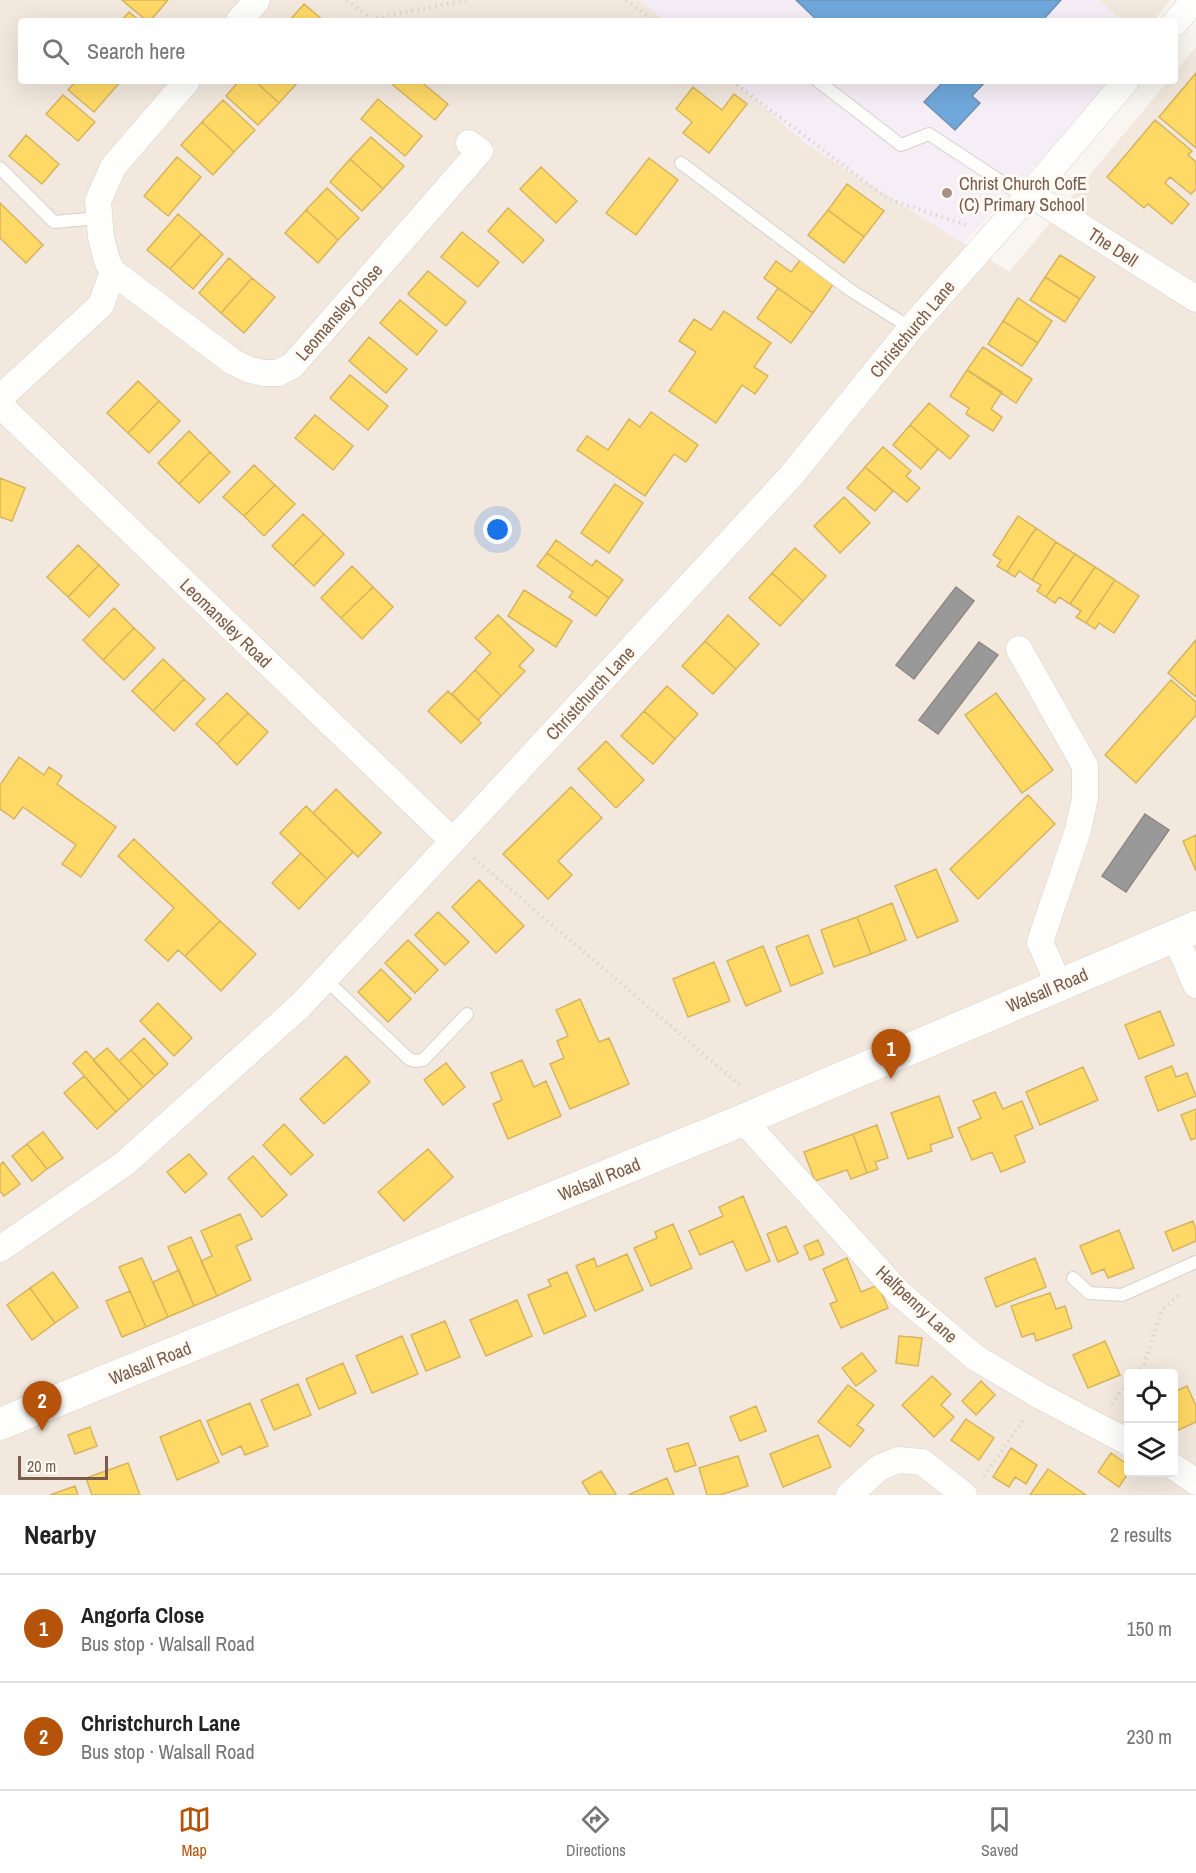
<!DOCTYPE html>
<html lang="en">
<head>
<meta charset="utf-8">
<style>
	:root { --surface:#fff; --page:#f2f2f2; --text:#222; --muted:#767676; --line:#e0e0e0; --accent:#b45309 }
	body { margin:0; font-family:"Archivo Narrow",sans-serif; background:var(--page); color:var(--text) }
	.controls { position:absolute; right:18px; bottom:18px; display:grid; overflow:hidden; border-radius:6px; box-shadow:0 6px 24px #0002 }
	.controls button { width:54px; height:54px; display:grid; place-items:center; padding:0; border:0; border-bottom:2px solid var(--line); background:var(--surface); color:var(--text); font:30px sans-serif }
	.scale { position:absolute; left:18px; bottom:15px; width:90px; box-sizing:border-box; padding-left:6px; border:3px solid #7a5c4d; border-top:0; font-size:16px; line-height:21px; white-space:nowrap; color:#7a5c4d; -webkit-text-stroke:4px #fffaf3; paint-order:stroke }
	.you { position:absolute; left:498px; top:530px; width:21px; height:21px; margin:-15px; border:4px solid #fff; border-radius:50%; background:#1a73e8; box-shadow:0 0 0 9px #1a73e833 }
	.badge { display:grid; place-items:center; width:39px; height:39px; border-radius:50%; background:var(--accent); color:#fff; font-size:20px; font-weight:700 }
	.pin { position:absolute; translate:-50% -50px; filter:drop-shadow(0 2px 3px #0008) }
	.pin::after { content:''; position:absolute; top:32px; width:21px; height:18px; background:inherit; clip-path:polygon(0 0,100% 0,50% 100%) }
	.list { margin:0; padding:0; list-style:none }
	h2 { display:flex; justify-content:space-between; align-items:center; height:78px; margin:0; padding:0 24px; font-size:26px }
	h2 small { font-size:20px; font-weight:400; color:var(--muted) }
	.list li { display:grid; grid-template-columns:39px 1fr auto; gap:18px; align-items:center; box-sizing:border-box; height:108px; padding:0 24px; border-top:2px solid var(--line) }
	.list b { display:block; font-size:22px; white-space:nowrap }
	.list p { margin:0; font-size:20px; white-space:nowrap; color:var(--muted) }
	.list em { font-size:20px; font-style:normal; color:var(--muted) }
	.icon { flex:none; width:33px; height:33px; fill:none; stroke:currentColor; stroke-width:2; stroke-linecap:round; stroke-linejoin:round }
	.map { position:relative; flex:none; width:1196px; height:1495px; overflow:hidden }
	.search { position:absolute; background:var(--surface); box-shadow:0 6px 24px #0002; left:18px; right:18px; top:18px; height:66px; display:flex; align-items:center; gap:15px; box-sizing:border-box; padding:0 21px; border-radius:6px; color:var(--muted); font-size:22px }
	.sheet { height:294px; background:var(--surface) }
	nav { display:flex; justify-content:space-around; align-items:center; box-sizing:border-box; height:84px; border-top:2px solid var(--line); background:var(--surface); font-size:16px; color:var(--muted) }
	nav a { display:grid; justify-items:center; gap:3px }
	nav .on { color:var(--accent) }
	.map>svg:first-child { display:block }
	.residential { fill:#f2e8de; fill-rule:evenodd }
	.education { fill:#f6eef6 }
	.homes { fill:#ffd966; stroke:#d7b45e; stroke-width:1.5 }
	.schools { fill:#6fa8dc; stroke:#7291b1; stroke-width:1.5 }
	.industry { fill:#999; stroke:#908782; stroke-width:1.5 }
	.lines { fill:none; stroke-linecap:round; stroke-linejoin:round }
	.service-casing { stroke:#d7d1cb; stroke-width:14 }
	.minor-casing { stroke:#d7d1cb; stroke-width:27 }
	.tertiary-casing { stroke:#d7d1cb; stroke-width:33 }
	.path { stroke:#dcd5d0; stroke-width:4; stroke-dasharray:1.5 4.5; stroke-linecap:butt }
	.service { stroke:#fefefd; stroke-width:12 }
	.minor { stroke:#fefefd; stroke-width:26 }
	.tertiary { stroke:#fefefd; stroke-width:32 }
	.poi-dot { fill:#a69286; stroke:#fffaf3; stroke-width:2 }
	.labels { text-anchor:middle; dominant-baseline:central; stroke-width:6; stroke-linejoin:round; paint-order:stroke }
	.poi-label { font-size:18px; fill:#7a5c4d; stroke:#fffaf3; text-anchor:start }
	.street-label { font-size:18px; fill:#7a5c4d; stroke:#fffaf3 }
</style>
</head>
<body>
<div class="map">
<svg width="1196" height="1495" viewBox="0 0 1196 1495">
	<rect width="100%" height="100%" fill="#f9f5f0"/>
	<path class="residential" d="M0 0H641L665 21H21V81H734L805 143 1009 272 1168 81H1175V72L1196 47V1495H0ZM1128 1374H1174V1472H1128Z
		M1100 0H1170L1154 21H1121Z"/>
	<path class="education" d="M641 0H1100L1121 21H665Z
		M734 81H1114L963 243 805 143Z"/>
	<path class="homes" d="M122 0H168L150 21H147Z
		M304 4 324 21H289Z
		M129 12 140 21H121Z
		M1196 73V148L1159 117Z
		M76 81H121L94 112 68 90Z
		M239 81H255L279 103 258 125 226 96Z
		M255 81H299L279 103Z
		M397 81H420L448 104 435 120 393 85Z
		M693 87 722 110 734 94 747 104 709 153 683 133 692 122 676 109Z
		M63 95 95 122 78 141 46 114Z
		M378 99 422 136 405 156 361 119Z
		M223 100 255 130 234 152 202 122Z
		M1155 120 1192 151 1188 155 1196 162V189L1191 194 1170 177 1165 183 1189 204 1172 224 1148 204 1144 208 1107 177Z
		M202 122 234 152 213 175 181 145Z
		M26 135 59 164 42 184 9 156Z
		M371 137 404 166 383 189 350 159Z
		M177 157 201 177 168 216 144 196Z
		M649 158 678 180 636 235 606 213Z
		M350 159 383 189 362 211 330 182Z
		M541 167 577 201 556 223 520 189Z
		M847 184 884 211 864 237 828 210Z
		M327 188 359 218 338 240 306 210Z
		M0 203 43 245 26 263 0 238Z
		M508 208 544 240 523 263 488 231Z
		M306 210 338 240 318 263 285 233Z
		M828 210 864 237 844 263 808 235Z
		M178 214 201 234 170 269 147 250Z
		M462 232 499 262 478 287 441 257Z
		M201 234 223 254 193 289 170 269Z
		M1060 255 1095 277 1080 299 1045 277Z
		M229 258 252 278 221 313 199 293Z
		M801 259 835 282 813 313 764 278 776 261 791 272Z
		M428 271 466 302 446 326 408 294Z
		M1045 277 1080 299 1065 322 1030 300Z
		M252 278 275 297 244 333 221 313Z
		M778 288 813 313 791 343 757 318Z
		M1018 298 1052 321 1038 343 1003 321Z
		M400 300 437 331 417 355 380 323Z
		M724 311 771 343 754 367 768 376 755 394 742 385 716 423 669 391 696 352 679 341 694 319 711 330Z
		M1003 321 1038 343 1022 366 988 344Z
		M369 337 407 369 386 393 349 361Z
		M983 347 1032 379 1016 403 967 370Z
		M967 370 1002 392 991 409 1002 417 993 431 966 414 969 408 950 396Z
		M350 375 388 406 368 430 330 398Z
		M138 381 159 401 128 433 107 413Z
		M159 401 180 421 149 453 128 433Z
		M929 403 969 436 950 459 910 425Z
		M651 412 698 445 686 462 674 454 645 496 577 450 587 436 608 450 629 419 640 427Z
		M315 415 353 446 333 470 295 438Z
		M910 425 938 449 921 469 893 445Z
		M189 431 210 452 179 484 158 463Z
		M883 447 911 471 906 476 920 488 907 502 865 467Z
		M210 452 230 472 199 503 179 484Z
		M254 465 275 485 244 516 223 497Z
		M865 467 893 491 875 511 847 488Z
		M0 478 25 488 12 521 0 517Z
		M615 484 643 503 609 553 581 533Z
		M275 485 295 504 264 536 244 516Z
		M844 497 870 523 840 553 814 526Z
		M303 514 324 534 293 566 272 546Z
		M1018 516 1036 528 1007 572 997 566 1001 560 993 555Z
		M1036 528 1056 542 1032 580 1019 571 1015 577 1007 572Z
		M324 534 344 554 314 586 293 566Z
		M556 540 592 566 596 560 623 580 609 598 547 553Z
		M1056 542 1075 554 1046 597 1037 591 1041 585 1032 580Z
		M78 545 99 565 68 597 47 577Z
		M795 548 826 576 803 601 772 573Z
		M547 553 609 598 596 616 569 597 573 592 537 566Z
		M1075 554 1095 567 1070 604 1059 597 1055 603 1046 597Z
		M99 565 119 585 89 617 68 597Z
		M352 566 373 587 341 618 321 598Z
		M1095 567 1115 580 1086 623 1076 617 1081 611 1070 604Z
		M772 573 803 601 780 626 749 598Z
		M1115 580 1139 596 1114 633 1099 623 1095 629 1086 623Z
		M373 587 393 607 362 639 341 618Z
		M524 590 572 621 556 647 508 616Z
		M114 608 134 628 103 660 83 640Z
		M498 615 534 650 519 666 525 671 501 696 475 670 491 653 475 638Z
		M728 615 759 644 736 669 705 641Z
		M134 628 155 648 124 680 103 660Z
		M1196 640V697L1168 673Z
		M705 641 736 669 713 694 682 666Z
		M163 659 184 679 153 711 132 691Z
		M475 670 501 696 478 720 452 694Z
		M184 679 205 699 174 731 153 711Z
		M1171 680 1196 702V715L1136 783 1105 755Z
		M667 686 698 714 675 739 644 711Z
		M448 691 481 723 461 743 428 711Z
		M227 693 248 713 217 744 196 724Z
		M996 693 1053 770 1022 793 965 715Z
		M644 711 675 739 653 764 621 736Z
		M248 713 268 732 237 765 217 744Z
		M606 741 644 780 616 808 578 769Z
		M19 757 44 775 49 767 62 776 57 784 116 827 81 877 62 864 76 845 23 807 14 819 0 809V785Z
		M571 787 602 818 558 861 572 875 548 899 503 854Z
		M336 789 381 833 358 857 313 813Z
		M1028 795 1055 824 978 899 950 869Z
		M306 806 353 852 327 879 280 833Z
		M1196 835V871L1183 841Z
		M134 839 220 921 185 956 178 950 168 961 145 940 174 908 118 856Z
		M301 853 327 879 299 909 272 883Z
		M936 869 958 921 917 938 895 886Z
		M479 880 524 926 496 953 452 907Z
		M892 903 906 940 871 954 857 917Z
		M438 912 469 942 445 965 415 935Z
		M857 917 871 954 834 967 821 930Z
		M220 921 256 954 221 991 185 956Z
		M808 935 823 973 791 986 776 947Z
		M408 940 438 970 415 993 385 963Z
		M763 946 781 991 746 1006 727 961Z
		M714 962 730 1001 688 1017 673 979Z
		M381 969 411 999 388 1022 358 992Z
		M580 999 599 1042 609 1038 629 1084 570 1109 550 1064 564 1058 557 1041 568 1036 556 1010Z
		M158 1003 192 1038 174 1056 140 1021Z
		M1160 1011 1174 1045 1139 1059 1125 1025Z
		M144 1038 168 1064 155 1076 131 1050Z
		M107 1048 143 1087 129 1100 93 1060Z
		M131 1050 155 1076 143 1087 119 1061Z
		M86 1051 129 1100 116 1112 73 1063Z
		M346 1056 370 1082 324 1124 300 1099Z
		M522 1060 534 1087 546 1081 561 1116 508 1139 493 1104 502 1100 491 1073Z
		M446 1063 465 1087 443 1105 424 1080Z
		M1172 1066 1176 1077 1187 1073 1196 1096 1158 1111 1145 1077Z
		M1083 1067 1098 1100 1040 1125 1026 1092Z
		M84 1076 116 1112 97 1129 64 1093Z
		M995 1092 1003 1109 1022 1101 1033 1128 1015 1136 1025 1162 1001 1172 992 1152 972 1160 958 1128 981 1118 973 1101Z
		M939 1096 953 1137 930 1145 932 1151 908 1159 891 1113Z
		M1196 1109V1138L1191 1140 1181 1115Z
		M284 1124 313 1155 291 1175 263 1145Z
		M877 1125 888 1158 875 1162 878 1169 867 1173 853 1134Z
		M43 1132 63 1158 47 1169 27 1144Z
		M853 1134 867 1173 851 1179 847 1170 815 1181 804 1152Z
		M27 1144 47 1169 32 1181 12 1156Z
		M428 1149 453 1177 404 1221 378 1192Z
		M189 1154 207 1174 185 1193 167 1172Z
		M253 1156 287 1195 262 1217 228 1178Z
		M3 1162 20 1184 4 1196 0 1191V1165Z
		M743 1196 770 1261 746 1271 733 1241 700 1255 689 1231 723 1216 719 1207Z
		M240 1214 252 1239 236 1246 251 1280 217 1296 201 1261 212 1256 201 1231Z
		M1193 1221 1196 1230V1241L1173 1251 1165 1232Z
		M673 1224 692 1268 651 1286 634 1248 657 1238 655 1232Z
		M786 1226 798 1253 778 1262 767 1234Z
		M1119 1230 1134 1268 1108 1278 1104 1269 1092 1274 1080 1246Z
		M191 1237 217 1296 194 1306 168 1247Z
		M818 1240 824 1254 810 1260 804 1246Z
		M627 1254 643 1290 595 1311 576 1266 594 1258 597 1267Z
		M142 1258 168 1317 146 1327 119 1267Z
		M847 1258 861 1292 878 1285 888 1308 841 1328 830 1304 837 1301 823 1269Z
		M1035 1258 1046 1287 996 1307 985 1278Z
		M179 1270 194 1306 168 1317 153 1282Z
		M53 1272 78 1307 55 1323 30 1288Z
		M567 1272 586 1316 544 1334 528 1295 551 1286 548 1280Z
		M30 1288 55 1323 32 1340 7 1305Z
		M130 1291 146 1327 122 1337 106 1301Z
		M1050 1293 1056 1309 1065 1306 1072 1328 1036 1341 1034 1333 1022 1337 1011 1306Z
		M517 1300 532 1336 486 1356 470 1320Z
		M445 1321 460 1357 426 1371 411 1335Z
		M402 1336 418 1374 372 1393 356 1356Z
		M899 1336 922 1338 918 1366 896 1363Z
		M1105 1341 1120 1375 1088 1388 1073 1355Z
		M862 1353 876 1371 856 1386 842 1368Z
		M343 1363 356 1393 319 1409 306 1379Z
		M932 1376 951 1394 941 1405 954 1417 934 1437 902 1405Z
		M981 1381 995 1395 976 1415 962 1401Z
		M298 1384 311 1415 274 1430 261 1400Z
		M848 1385 874 1405 857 1425 864 1430 850 1447 818 1422Z
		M1187 1386 1196 1406V1422L1174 1432V1392Z
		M250 1403 268 1446 245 1455 241 1446 222 1455 207 1421Z
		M756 1406 766 1431 740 1441 730 1417Z
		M966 1419 994 1438 979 1460 951 1440Z
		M200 1420 219 1462 177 1480 160 1437Z
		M90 1427 97 1446 75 1454 68 1435Z
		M818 1435 831 1467 783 1487 770 1454Z
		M688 1443 696 1465 675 1472 667 1449Z
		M1011 1448 1037 1465 1026 1484 1015 1477 1009 1487 993 1477Z
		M1111 1453 1128 1465 1129 1472 1119 1487 1098 1472Z
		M738 1456 748 1486 720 1495H707L699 1468Z
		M128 1463 140 1495H92L86 1478Z
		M1048 1469 1086 1495H1030Z
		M601 1471 616 1494 615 1495H590L582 1482Z
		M667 1478 674 1495H628Z
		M75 1486 78 1495H50Z"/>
	<path class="schools" d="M796 0H1061L1042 21H818Z
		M944 81H986L972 96 980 103 955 130 924 102Z"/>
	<path class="industry" d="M956 587 974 601 914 679 896 665Z
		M979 642 998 655 938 734 919 720Z
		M1145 814 1169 830 1126 892 1102 876Z"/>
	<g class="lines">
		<g class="service-casing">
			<path id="service" d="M818 81 901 145 929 134 1026 198
				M681 163 850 290 911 328
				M0 168 54 222 99 218
				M325 979 409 1059 415 1061 423 1060 467 1014
				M1073 1278 1089 1293 1122 1295 1196 1262"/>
		</g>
		<g class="minor-casing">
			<path id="minor" d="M239 21 257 0
				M1175 23 1194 0
				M187 81 113 167 98 201 101 237 107 261 113 272 233 362 250 370 264 373H278L292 366 480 151 469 143
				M1030 194 1196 299
				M0 398 101 305 113 272
				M0 405 452 840
				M1019 649 1085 766V798L1078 830 1040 942 1059 985
				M1175 936 1196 985
				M743 1120 900 1294 976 1358 1040 1396 1128 1442
				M0 1249 124 1164 300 1006 790 477 911 328 1030 194 1126 81
				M1174 1467 1196 1482
				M849 1495 879 1468 898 1460 922 1462 964 1495"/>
		</g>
		<g class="tertiary-casing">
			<path id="tertiary" d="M0 1424 743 1120 1196 927"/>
		</g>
		<path class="path" d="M347 0 371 19 467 0
			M626 0 654 21
			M732 81 888 199 966 225
			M474 858 742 1087
			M1136 1374 1144 1364 1162 1310 1180 1294
			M1112 1404 1128 1383
			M984 1476 1024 1419"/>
		<use href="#service" class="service"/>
		<use href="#minor" class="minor"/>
		<use href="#tertiary" class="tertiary"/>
	</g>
	<circle class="poi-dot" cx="947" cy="193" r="6"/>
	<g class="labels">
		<g class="poi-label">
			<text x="959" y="183">Christ Church CofE<tspan x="959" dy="21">(C) Primary School</tspan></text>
		</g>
		<g class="street-label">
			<text transform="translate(1113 247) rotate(33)">The Dell</text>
			<text transform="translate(339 312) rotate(-49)">Leomansley Close</text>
			<text transform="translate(912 329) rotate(-50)">Christchurch Lane</text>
			<text transform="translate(226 623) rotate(44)">Leomansley Road</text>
			<text transform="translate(590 693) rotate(-47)">Christchurch Lane</text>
			<text transform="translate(1047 990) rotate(-23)">Walsall Road</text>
			<text transform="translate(599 1179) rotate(-22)">Walsall Road</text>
			<text transform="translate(917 1304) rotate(43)">Halfpenny Lane</text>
			<text transform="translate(150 1363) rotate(-22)">Walsall Road</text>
		</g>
	</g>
</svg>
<div class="controls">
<button><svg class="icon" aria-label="locate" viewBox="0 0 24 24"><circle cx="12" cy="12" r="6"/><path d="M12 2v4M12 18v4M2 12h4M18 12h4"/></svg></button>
<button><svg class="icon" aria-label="layers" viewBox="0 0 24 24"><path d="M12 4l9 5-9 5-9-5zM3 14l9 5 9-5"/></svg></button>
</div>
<div class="scale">20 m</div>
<div class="you"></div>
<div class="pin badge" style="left:891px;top:1079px">1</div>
<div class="pin badge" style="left:42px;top:1431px">2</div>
<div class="search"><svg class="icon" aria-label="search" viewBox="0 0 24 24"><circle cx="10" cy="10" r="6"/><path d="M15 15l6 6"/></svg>Search here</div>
</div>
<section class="sheet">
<h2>Nearby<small>2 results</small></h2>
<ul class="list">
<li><span class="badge">1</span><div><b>Angorfa Close</b><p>Bus stop · Walsall Road</p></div><em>150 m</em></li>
<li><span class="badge">2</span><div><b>Christchurch Lane</b><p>Bus stop · Walsall Road</p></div><em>230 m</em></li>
</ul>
</section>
<nav>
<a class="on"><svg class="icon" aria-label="map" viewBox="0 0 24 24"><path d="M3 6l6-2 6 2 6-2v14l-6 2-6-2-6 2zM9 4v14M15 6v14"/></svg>Map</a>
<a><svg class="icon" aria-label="directions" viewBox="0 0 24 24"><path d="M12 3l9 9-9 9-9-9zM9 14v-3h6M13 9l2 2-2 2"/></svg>Directions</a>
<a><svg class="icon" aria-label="saved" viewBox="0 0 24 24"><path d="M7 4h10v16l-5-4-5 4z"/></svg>Saved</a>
</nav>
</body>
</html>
